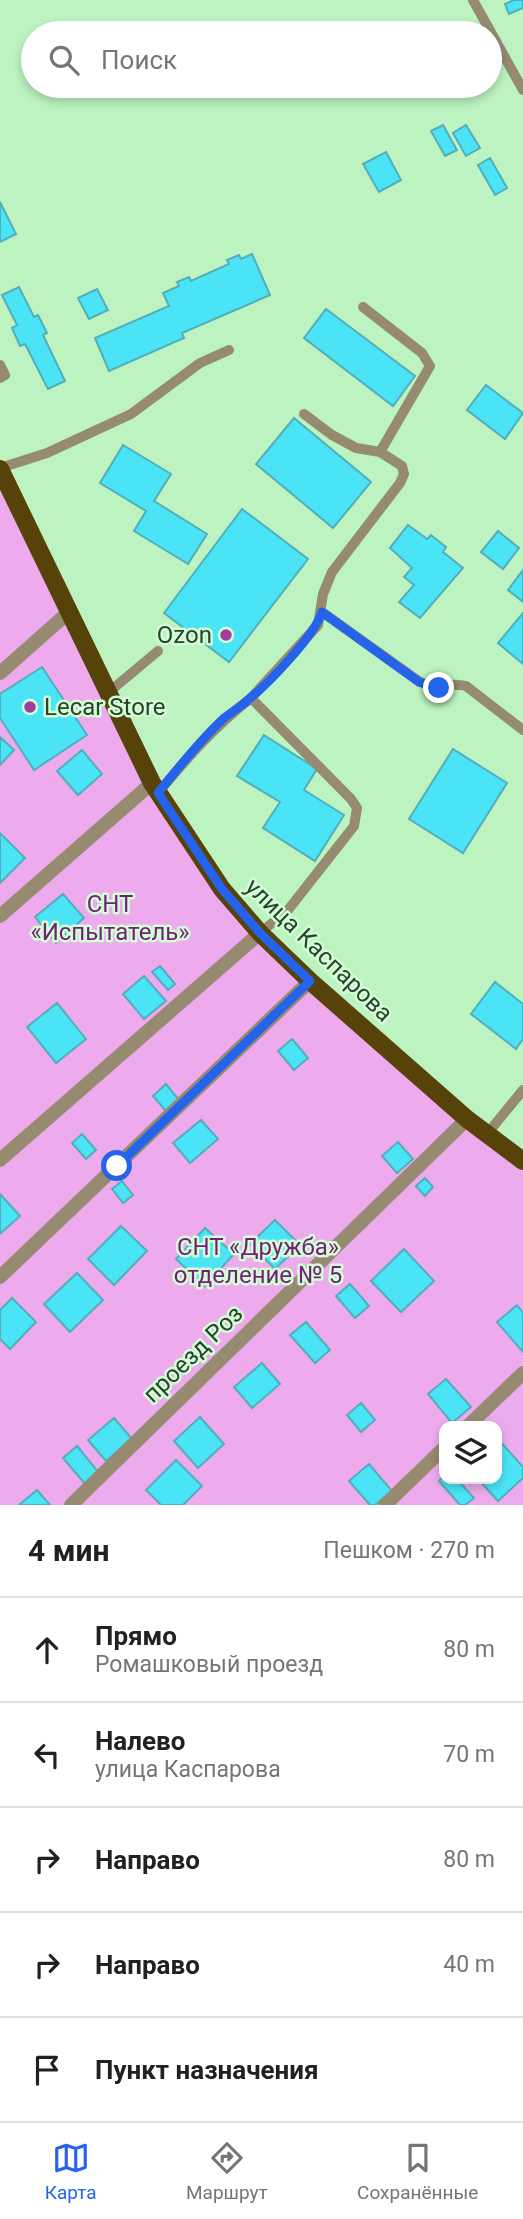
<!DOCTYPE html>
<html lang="ru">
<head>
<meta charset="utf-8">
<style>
	:root { --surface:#fff; --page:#f2f2f2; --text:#202124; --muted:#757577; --line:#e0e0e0; --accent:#2563eb }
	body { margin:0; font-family:Roboto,sans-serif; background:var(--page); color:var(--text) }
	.controls { position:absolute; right:21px; bottom:21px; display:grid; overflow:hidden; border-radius:14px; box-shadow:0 4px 10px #0003 }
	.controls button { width:63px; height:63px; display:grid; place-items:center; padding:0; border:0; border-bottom:2px solid var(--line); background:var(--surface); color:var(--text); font:35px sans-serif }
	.stop { position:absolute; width:21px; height:21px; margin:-16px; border:5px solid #2563eb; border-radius:50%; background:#fff }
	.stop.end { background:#2563eb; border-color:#fff; box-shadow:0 2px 7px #0008 }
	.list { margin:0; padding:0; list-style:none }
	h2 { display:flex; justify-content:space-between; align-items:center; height:91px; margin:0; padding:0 28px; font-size:30px }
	h2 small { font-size:23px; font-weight:400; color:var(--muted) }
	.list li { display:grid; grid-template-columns:46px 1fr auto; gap:21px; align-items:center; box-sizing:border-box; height:105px; padding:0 28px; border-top:2px solid var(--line) }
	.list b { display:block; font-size:26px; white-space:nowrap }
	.list p { margin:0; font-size:23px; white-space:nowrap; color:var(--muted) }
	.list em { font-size:23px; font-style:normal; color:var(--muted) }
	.icon { flex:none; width:38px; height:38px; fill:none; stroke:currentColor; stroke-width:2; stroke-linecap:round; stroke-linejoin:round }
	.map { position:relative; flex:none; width:523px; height:1505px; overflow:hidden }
	.search { position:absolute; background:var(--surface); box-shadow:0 4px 10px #0003; left:21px; right:21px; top:21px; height:77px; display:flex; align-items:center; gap:18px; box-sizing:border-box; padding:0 24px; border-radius:38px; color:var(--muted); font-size:26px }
	.sheet { height:616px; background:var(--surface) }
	nav { display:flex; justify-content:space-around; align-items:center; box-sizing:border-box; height:98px; border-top:2px solid var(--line); background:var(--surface); font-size:19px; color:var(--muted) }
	nav a { display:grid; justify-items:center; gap:4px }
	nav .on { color:var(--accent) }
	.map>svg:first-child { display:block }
	.green { fill:#edabed; fill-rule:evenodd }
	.building { fill:#4be4f6; stroke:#52aeba; stroke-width:2 }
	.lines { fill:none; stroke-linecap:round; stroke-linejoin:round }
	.lane { stroke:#968b70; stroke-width:10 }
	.street { stroke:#968b70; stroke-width:14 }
	.primary { stroke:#574209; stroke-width:18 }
	.route { stroke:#2563eb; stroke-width:9 }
	.poi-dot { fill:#a03da3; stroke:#d2fed5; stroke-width:2.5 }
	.labels { text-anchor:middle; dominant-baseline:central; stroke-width:5; stroke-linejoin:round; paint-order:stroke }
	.poi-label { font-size:24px; fill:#2b412d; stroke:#d2fed5; text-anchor:end }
	.park-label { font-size:24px; fill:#741f76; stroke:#d2fed5 }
	.street-label { font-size:24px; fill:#2b412d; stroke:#d2fed5 }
</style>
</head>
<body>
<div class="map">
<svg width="523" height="1505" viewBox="0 0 523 1505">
	<rect width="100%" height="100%" fill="#bcf3c0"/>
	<path class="green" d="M0 469 133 740 260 933 523 1161V1505H0ZM444 1426H497V1479H444Z"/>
	<path class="building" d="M514 0H523V8L509 14 505 4Z
		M443 125 457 150 445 156 431 131Z
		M466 125 480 148 466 156 453 133Z
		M386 152 401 180 379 192 363 164Z
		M490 158 507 188 495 195 478 165Z
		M0 202 16 234 0 242Z
		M252 254 270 295 182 333 184 338 109 371 95 338 169 306 163 293 179 286 177 282 189 277 191 281 229 264 227 260 239 255 241 259Z
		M19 287 34 317 38 315 47 333 43 335 65 381 48 389 25 344 20 346 12 328 17 325 2 295Z
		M97 289 108 310 89 319 78 298Z
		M326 309 415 376 393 406 304 338Z
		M486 385 523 413 505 439 467 410Z
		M294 418 371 482 333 528 256 464Z
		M123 445 171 474 154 501 207 534 188 564 134 531 146 511 100 483Z
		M242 509 308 559 229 662 164 613Z
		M408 525 427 539 431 535 446 547 443 552 463 568 420 618 399 602 414 585 404 577 412 568 390 548Z
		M498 531 519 548 503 569 481 552Z
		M523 570V602L508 590Z
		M523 613V664L498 643Z
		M42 667 87 735 34 770 0 718V694Z
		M264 735 317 769 304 790 344 815 315 861 263 828 280 802 237 776Z
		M0 737 14 750 0 765Z
		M453 749 507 783 463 853 409 819Z
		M82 750 102 774 78 795 57 771Z
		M0 833 25 858 0 883Z
		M63 894 84 918 56 943 35 917Z
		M160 966 175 984 168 990 152 972Z
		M144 976 166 1001 144 1019 123 994Z
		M495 982 523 1004V1039L516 1049 471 1014Z
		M57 1003 86 1039 56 1063 27 1027Z
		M292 1039 308 1058 294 1070 278 1051Z
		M166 1084 179 1100 166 1111 153 1096Z
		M201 1120 218 1139 190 1163 173 1143Z
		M82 1134 96 1150 86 1159 72 1143Z
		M398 1142 413 1159 397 1173 382 1156Z
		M425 1178 433 1187 425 1196 416 1186Z
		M122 1181 133 1195 123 1203 112 1189Z
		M0 1194 20 1216 0 1234Z
		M275 1220 300 1245 275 1269 250 1244Z
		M121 1226 147 1251 114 1285 88 1259Z
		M205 1228 234 1254 205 1286 176 1259Z
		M404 1249 434 1281 401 1312 371 1281Z
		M77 1273 103 1300 70 1332 44 1304Z
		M350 1284 369 1306 355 1318 336 1296Z
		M12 1298 36 1322 10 1349 0 1339V1310Z
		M517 1305 523 1313V1352L497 1322Z
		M306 1322 330 1350 315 1363 290 1335Z
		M262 1363 280 1384 252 1408 234 1387Z
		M446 1379 471 1407 452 1423 428 1394Z
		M361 1403 375 1420 361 1432 347 1415Z
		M200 1417 224 1444 198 1468 174 1441Z
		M114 1418 132 1439 106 1461 88 1440Z
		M497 1438 523 1467V1478L498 1501 478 1479H497Z
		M77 1446 99 1473 86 1485 63 1458Z
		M176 1460 202 1486 183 1505H161L146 1490Z
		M369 1464 392 1491 375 1505H370L349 1481Z
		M444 1476V1479H457L474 1498 465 1505H460L439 1481Z
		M37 1490 50 1505H19Z"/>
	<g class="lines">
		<path class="lane" d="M473 0 523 90
			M0 365 5 375 0 378
			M304 414 332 435 356 448 380 452
			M0 468 47 453 131 414 200 363 229 350
			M322 612 420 682C440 691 447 681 466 686L523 730
			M109 692 158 651
			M251 698 318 625 323 594 332 572 400 483 404 474 402 466 380 452 430 366 422 353 363 307
			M158 793C187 758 215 726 251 698L351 799 357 808 354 826 288 910 260 933
			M487 1134 523 1090"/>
		<path class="street" d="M0 673 70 611
			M0 916 152 783
			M0 1160 260 933
			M0 1277 310 981
			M468 1426 523 1373
			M71 1505 467 1119
			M385 1505 444 1448"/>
		<path class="primary" d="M0 469 152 783 222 889 260 933 310 981 467 1119 523 1161"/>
	</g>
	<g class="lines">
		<path class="route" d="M117 1166 310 981 260 933 222 889 158 793C179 767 199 742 223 719 231 712 241 707 249 699 269 683 315 635 322 612L419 682 439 688"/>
	</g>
	<g class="poi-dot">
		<circle cx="226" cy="635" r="7"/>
		<circle cx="30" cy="707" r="7"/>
	</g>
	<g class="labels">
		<g class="poi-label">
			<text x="212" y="635">Ozon</text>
			<text x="44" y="707" text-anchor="start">Lecar Store</text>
		</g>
		<g class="park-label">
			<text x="110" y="904">СНТ<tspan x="110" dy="28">«Испытатель»</tspan></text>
			<text x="258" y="1247">СНТ «Дружба»<tspan x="258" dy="28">отделение № 5</tspan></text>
		</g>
		<g class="street-label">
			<text transform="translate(319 950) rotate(44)">улица Каспарова</text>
			<text transform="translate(193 1354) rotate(-44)">проезд Роз</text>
		</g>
	</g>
</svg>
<div class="controls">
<button><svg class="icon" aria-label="layers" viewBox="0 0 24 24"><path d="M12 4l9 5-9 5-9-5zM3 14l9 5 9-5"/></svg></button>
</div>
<div class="stop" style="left:117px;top:1166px"></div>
<div class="stop end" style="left:439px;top:688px"></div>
<div class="search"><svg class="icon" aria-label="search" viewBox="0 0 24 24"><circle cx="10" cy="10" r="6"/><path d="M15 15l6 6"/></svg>Поиск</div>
</div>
<section class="sheet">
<h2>4 мин<small>Пешком · 270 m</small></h2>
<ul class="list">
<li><svg class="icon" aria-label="ahead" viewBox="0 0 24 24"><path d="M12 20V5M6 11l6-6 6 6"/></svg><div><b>Прямо</b><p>Ромашковый проезд</p></div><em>80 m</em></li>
<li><svg class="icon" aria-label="left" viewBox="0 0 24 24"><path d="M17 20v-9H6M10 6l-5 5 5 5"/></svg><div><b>Налево</b><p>улица Каспарова</p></div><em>70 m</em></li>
<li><svg class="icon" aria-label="right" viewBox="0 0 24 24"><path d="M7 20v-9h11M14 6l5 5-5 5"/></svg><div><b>Направо</b></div><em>80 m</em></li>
<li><svg class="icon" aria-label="right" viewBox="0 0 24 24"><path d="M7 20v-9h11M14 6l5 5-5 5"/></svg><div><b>Направо</b></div><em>40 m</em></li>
<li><svg class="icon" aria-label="arrive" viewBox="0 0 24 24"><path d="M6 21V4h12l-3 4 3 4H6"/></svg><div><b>Пункт назначения</b></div></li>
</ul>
</section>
<nav>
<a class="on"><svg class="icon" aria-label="map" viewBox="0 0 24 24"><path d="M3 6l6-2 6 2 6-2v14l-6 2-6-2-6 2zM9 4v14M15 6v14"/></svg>Карта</a>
<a><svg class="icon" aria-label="directions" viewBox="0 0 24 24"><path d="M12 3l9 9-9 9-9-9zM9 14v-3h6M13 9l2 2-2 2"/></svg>Маршрут</a>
<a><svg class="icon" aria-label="saved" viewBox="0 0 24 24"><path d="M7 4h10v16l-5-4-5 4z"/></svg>Сохранённые</a>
</nav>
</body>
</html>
